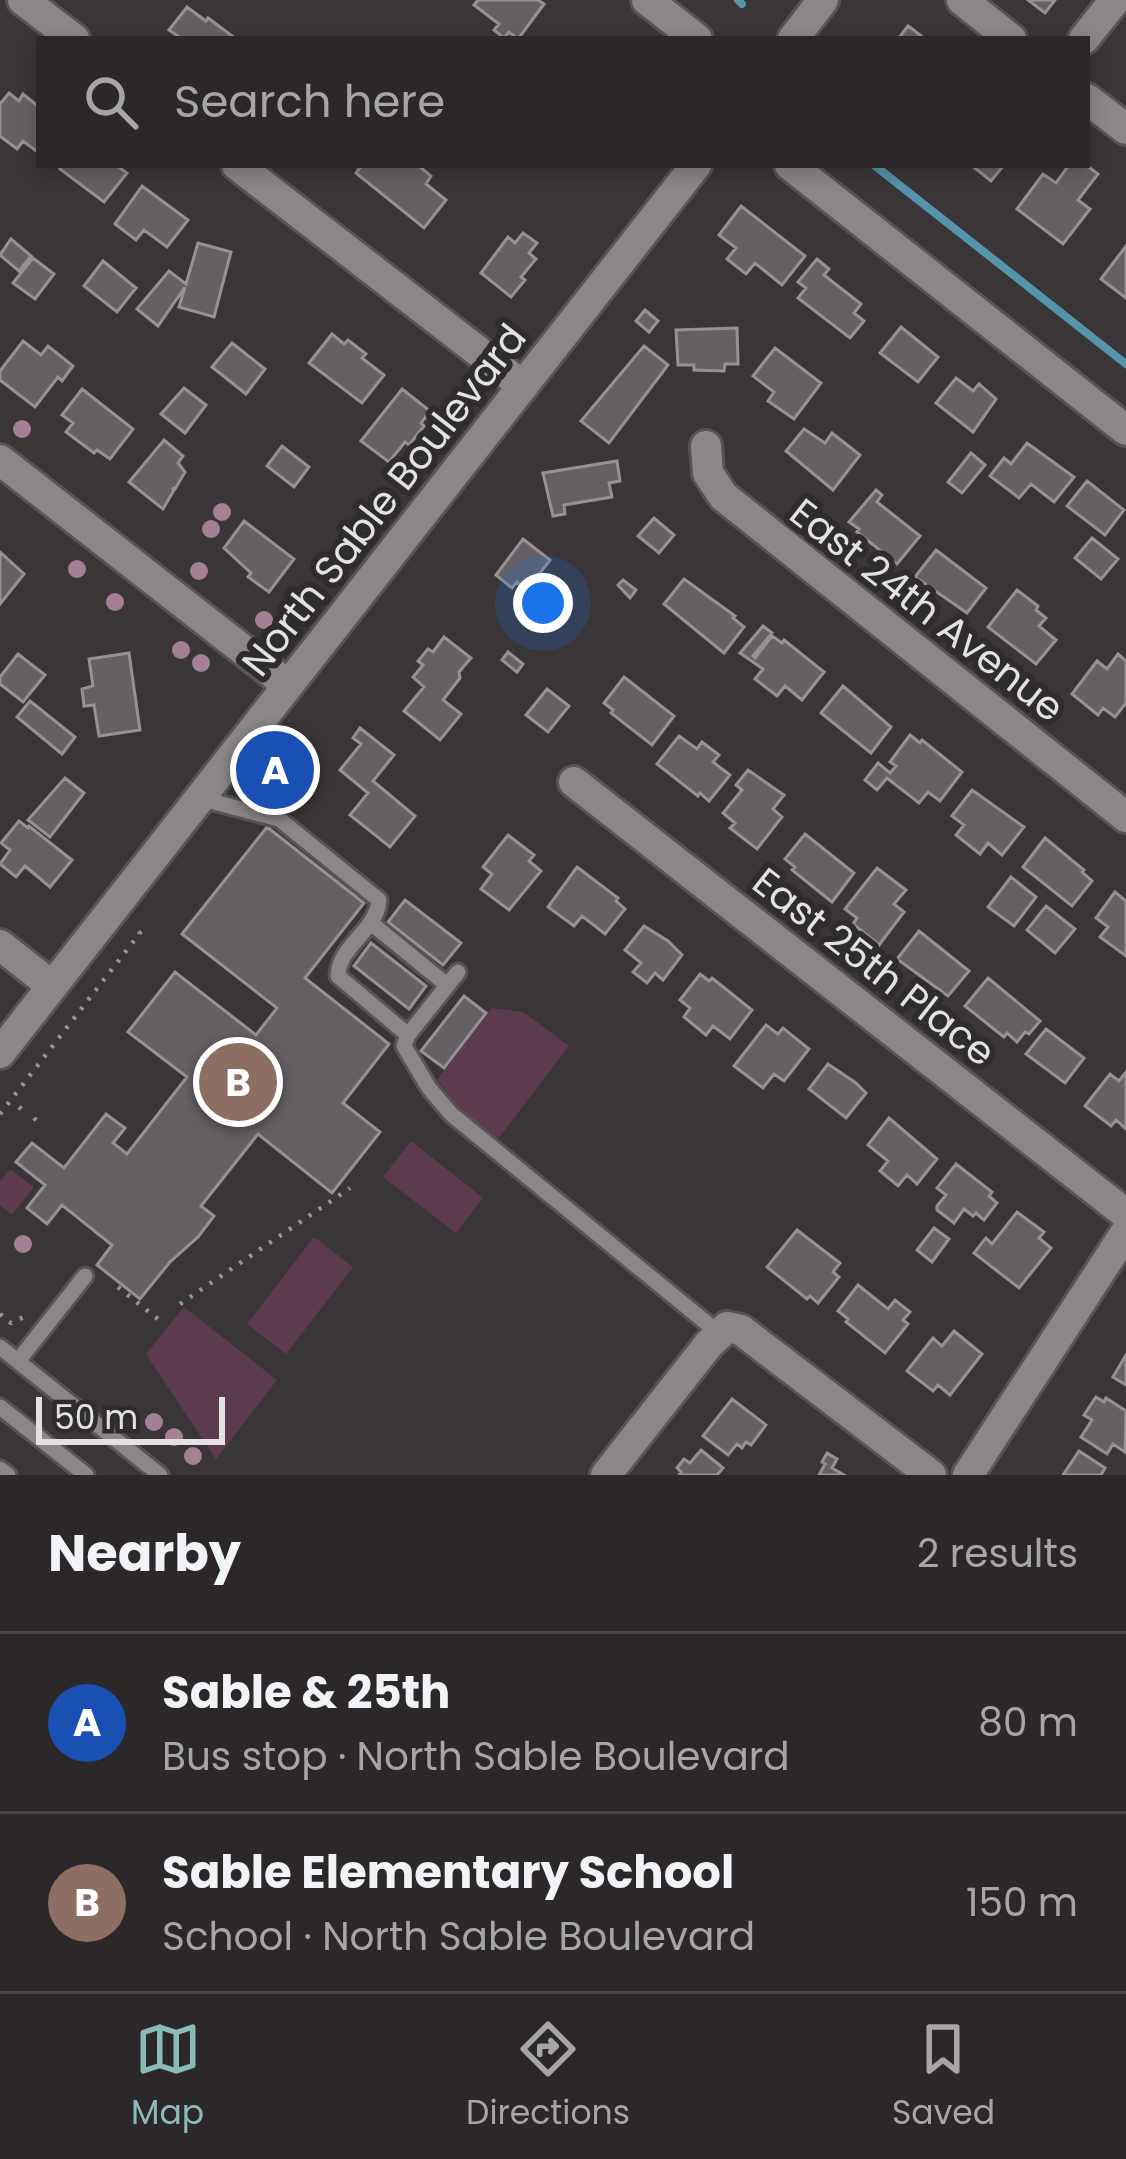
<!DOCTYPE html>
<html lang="en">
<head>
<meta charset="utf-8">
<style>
	:root { --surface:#2c282a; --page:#343032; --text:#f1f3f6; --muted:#a6a6a8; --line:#484447; --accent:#8bbbb9 }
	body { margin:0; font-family:Poppins,sans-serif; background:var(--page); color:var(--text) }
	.scale { position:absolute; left:36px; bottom:30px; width:189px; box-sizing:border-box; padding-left:12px; border:6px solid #e4e1e2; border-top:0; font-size:33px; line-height:42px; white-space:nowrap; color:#e4e1e2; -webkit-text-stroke:9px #2f2c2e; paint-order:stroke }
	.you { position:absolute; left:543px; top:603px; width:42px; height:42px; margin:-30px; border:9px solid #fff; border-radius:50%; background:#1a73e8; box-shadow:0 0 0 18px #1a73e833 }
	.badge { display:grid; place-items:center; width:78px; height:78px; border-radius:50%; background:var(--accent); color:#fff; font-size:39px; font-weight:700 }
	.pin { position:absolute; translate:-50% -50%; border:6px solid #fff; box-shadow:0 3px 12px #0006 }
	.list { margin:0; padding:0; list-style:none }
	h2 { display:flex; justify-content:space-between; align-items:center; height:156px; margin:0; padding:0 48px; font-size:51px }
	h2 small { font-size:39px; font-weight:400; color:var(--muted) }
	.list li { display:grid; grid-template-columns:78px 1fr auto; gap:36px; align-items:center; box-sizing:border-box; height:180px; padding:0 48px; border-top:3px solid var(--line) }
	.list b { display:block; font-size:45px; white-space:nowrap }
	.list p { margin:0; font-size:39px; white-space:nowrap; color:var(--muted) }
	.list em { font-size:39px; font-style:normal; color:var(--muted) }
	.icon { flex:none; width:66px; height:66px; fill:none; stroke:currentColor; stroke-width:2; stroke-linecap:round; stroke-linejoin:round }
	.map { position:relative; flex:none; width:1126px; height:1475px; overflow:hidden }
	.search { position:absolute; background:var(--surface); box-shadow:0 6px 18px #0003; left:36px; right:36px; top:36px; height:132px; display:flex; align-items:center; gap:30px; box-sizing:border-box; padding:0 42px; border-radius:0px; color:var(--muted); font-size:45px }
	.sheet { height:516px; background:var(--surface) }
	nav { display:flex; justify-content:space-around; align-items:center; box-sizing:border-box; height:168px; border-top:3px solid var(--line); background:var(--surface); font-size:33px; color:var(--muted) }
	nav a { display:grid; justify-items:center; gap:6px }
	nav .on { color:var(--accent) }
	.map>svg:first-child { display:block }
	.green { fill:#5c3b4e }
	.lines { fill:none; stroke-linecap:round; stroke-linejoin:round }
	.stream { stroke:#5595ab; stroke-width:8 }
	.building { fill:#646063; stroke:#969294; stroke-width:3 }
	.lane-casing { stroke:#585456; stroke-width:21 }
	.street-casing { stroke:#585456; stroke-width:36 }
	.secondary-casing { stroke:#585456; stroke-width:36 }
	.path { stroke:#979495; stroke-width:4.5; stroke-dasharray:3 9; stroke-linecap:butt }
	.lane { stroke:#8b8789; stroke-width:15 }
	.street { stroke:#8b8789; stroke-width:30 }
	.secondary { stroke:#8b8789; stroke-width:30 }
	.tree { fill:#a48094 }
	.labels { text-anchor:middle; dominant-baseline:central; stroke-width:12; stroke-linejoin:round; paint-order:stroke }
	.street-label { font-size:39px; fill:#e4e1e2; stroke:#2f2c2e }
</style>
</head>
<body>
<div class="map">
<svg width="1126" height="1475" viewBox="0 0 1126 1475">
	<rect width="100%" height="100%" fill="#3a3638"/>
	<path class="green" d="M492 1008 523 1012 569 1046 497 1140 458 1106 437 1080Z
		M411 1141 483 1198 456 1233 383 1177Z
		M10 1169 34 1187 12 1215 0 1205V1181Z
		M314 1237 353 1267 286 1354 247 1324Z
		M184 1307 277 1380 216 1459 146 1354Z"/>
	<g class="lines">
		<path class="stream" d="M738 0 742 4
			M874 165 1126 364"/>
	</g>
	<path class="building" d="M478 0H538L544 4 518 39 509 32 504 38 494 30 499 24 474 5Z
		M1028 0H1055L1045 13Z
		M187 7 206 21 208 18 232 36 229 39H182L169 30Z
		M908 26 911 28 925 39H898Z
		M9 93 19 101 23 94 39 107V153L23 141 17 149 0 136V104Z
		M63 165H116L127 173 104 202 60 169Z
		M362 165H422L420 167 431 176 426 184 446 200 424 228 356 173Z
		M971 165H1004L991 181Z
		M1069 165H1086L1098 174 1078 200 1090 209 1063 244 1017 209 1043 174 1056 183Z
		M142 186 188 220 167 247 144 230 136 240 115 224Z
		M741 206 805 256 782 285 755 263 746 274 727 259 736 248 719 235Z
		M523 233 537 243 529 253 536 259 521 277 525 280 511 297 481 273 508 237 515 243Z
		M11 239 31 256 19 271 0 255Z
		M198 243 231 252 214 317 179 307 185 287 158 326 137 309 169 271 186 284Z
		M1126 246V298L1101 279Z
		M33 258 54 274 35 299 13 283Z
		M817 259 829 269 824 275 861 304 854 313 864 321 850 338 798 298 806 288 798 282Z
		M103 261 136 288 117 312 84 286Z
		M645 310 658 321 649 332 636 321Z
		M901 327 938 357 918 382 880 353Z
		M737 328 738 364H725L724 371 694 370V365H678L676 330Z
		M332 334 344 344 348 340 366 354 362 358 384 375 362 403 309 363Z
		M23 341 41 355 48 346 73 366 62 381 58 377 35 407 0 380V371Z
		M232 343 265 369 246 394 212 367Z
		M644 346 668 365 609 443 581 421Z
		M775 348 821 383 794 419 768 401 774 392 753 376Z
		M956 378 973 391 979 384 996 399 973 432 936 403Z
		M184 388 206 405 185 433 161 414Z
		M82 389 133 429 110 459 97 450 94 453 66 432 73 423 62 415Z
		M402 389 430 411 421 423 424 426 409 445 405 442 389 462 361 441Z
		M804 429 825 443 832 433 860 455 833 490 786 451Z
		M164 440 183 456 178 463 185 472 175 489 172 488 174 490 163 509 129 482Z
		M1027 443 1074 477 1054 502 1031 484 1019 498 990 476 1004 458 1011 464Z
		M282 446 309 467 294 487 267 466Z
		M971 453 985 465 962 493 948 482Z
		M617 461 620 481 609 483 612 497 564 505 565 514 553 516 543 473Z
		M1087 481 1124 510 1105 535 1067 506Z
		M876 490 882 495 877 502 920 536 897 564 857 532 859 529 849 522Z
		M654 518 674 535 659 553 638 536Z
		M244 521 294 559 269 592 248 577 251 573 224 548Z
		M1092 538 1118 559 1101 579 1075 558Z
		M523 539 550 560 527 590 517 582 512 588 496 575Z
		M936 550 986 588 967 613 915 577Z
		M0 552 24 574 0 604Z
		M684 579 735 616 733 618 744 627 724 653 664 604Z
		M623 580 636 590 630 598 618 585Z
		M1017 590 1038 606 1036 610 1046 618 1039 626 1056 640 1036 664 988 627Z
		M763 626 772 633 753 656 755 658 772 636 782 643 784 640 824 672 802 700 785 686 777 696 755 679 763 669 740 653Z
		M444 637 471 658 459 672 460 678 443 700 461 714 440 740 404 711 424 687 413 677 423 665 418 661 428 649 433 652Z
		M508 652 523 664 517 672 502 660Z
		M129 653 140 730 99 736 94 705 84 706 82 689 93 686 89 659Z
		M18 654 45 675 23 702 0 684V677Z
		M1118 654 1126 661V703L1115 717 1103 708 1098 715 1072 694 1097 661 1107 669Z
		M624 677 674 716 652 745 611 713 613 710 604 703Z
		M843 686 891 727 871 753 821 713Z
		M547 689 569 706 548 732 526 715Z
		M30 701 75 737 62 754 17 717Z
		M360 728 394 755 373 781 415 816 390 847 350 815 368 793 340 770 361 744 353 738Z
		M910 735 920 743 922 740 962 772 940 801 928 792 919 803 887 778 877 790 865 780 878 763 890 773 896 766 890 762Z
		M679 736 697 749 702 742 719 755 713 762 730 775 709 801 700 793 698 796 657 764Z
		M748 770 784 795 773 809 782 817 757 849 730 828 735 823 723 813 742 790 736 785Z
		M65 778 84 793 50 837 28 820Z
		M972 790 1024 827 1002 855 988 843 980 854 956 835 964 825 952 816Z
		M19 821 28 828 29 826 72 860 50 887 25 866 16 877 0 864 10 850 1 843Z
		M267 827 364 903 305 978 389 1044 343 1103 380 1132 332 1193 258 1134 201 1206 214 1216 198 1237 170 1262 140 1299 97 1265 112 1245 62 1205 47 1224 27 1208 45 1185 16 1162 32 1143 64 1168 106 1114 125 1128 113 1143 127 1154 187 1077 128 1032 175 972 256 1035 277 1008 182 934Z
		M805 834 854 873 832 902 792 870 795 867 785 859Z
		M508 835 534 855 529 861 541 871 509 910 481 889 492 874 483 867Z
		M1045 838 1084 870 1082 872 1092 881 1072 906 1023 867Z
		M577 867 618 898 616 901 625 909 605 934 582 916 574 926 548 907Z
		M877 868 906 890 894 904 904 912 879 945 853 924 857 918 845 909Z
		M1011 877 1036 897 1014 926 988 907Z
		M1115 892 1126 901V956L1100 937 1108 927 1096 918Z
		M405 900 461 943 443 965 388 922Z
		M1046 906 1075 929 1055 953 1027 930Z
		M644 926 668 941 682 955 663 980 655 973 647 983 633 972 641 963 625 950Z
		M919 931 969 971 948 996 897 959Z
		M371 943 426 986 409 1009 354 966Z
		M700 974 709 981 712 978 752 1010 730 1039 713 1026 706 1035 684 1017 690 1008 680 1000Z
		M988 978 1040 1021 1029 1034 1025 1032 1017 1042 1007 1033 1004 1037 965 1006Z
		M464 996 486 1013 444 1068 421 1051Z
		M766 1025 778 1034 783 1028 809 1049 784 1081 774 1074 763 1088 734 1066Z
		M1046 1029 1084 1058 1065 1083 1026 1054Z
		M828 1064 856 1083 866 1093 846 1118 809 1089Z
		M1126 1072V1129L1116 1120 1111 1126 1085 1106 1110 1074 1119 1081Z
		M889 1118 937 1159 917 1184 907 1175 898 1186 880 1171 888 1161 868 1145Z
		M956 1164 992 1192 989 1196 997 1203 984 1220 976 1213 973 1216 964 1209 954 1223 937 1210V1206L946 1195 937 1188Z
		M1017 1212 1044 1232 1039 1238 1051 1248 1019 1288 974 1253 986 1238 992 1244Z
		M934 1228 949 1239 932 1262 917 1250Z
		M797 1230 840 1263 833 1272 839 1277 818 1303 810 1296 807 1299 767 1267Z
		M858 1285 888 1309 895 1300 910 1312 903 1320 908 1324 885 1353 846 1322 848 1319 838 1311Z
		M954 1331 982 1354 950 1395 938 1385 933 1391 907 1371 933 1338 942 1346Z
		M1126 1355V1385L1113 1377Z
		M1096 1397 1104 1402 1106 1398 1126 1411 1125 1452 1113 1444 1107 1454 1081 1437 1092 1420 1084 1415Z
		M732 1399 766 1425 751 1445 746 1442 742 1448 737 1444 728 1455 703 1436Z
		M701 1450 723 1468 717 1475H679L681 1472 677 1468 684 1459 690 1463Z
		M1079 1451 1105 1468 1101 1475H1063Z
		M827 1453 837 1459 832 1468 844 1475H819L825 1464 822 1462Z"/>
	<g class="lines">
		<g class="lane-casing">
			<path id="lane" d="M199 798 279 819 379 900C377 931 338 946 338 976L408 1035
				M371 923 447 985
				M458 972 408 1035 404 1046 429 1088 451 1114 720 1334
				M0 1347 160 1475
				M18 1361 85 1276
				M0 1407 86 1475
				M0 1469 8 1475"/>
		</g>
		<g class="street-casing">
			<path id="street" d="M23 0 74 39
				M647 0 697 39
				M962 0 1011 39
				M1084 39 1115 0
				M1087 99 1126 129
				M237 165 523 386
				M790 165 1126 430
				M706 446 708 473 723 496 1126 817
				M0 460 288 685
				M574 782 1126 1214
				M0 945 52 986
				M606 1475 709 1344 727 1327 741 1330 931 1475
				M968 1475 1126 1232"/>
		</g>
		<g class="secondary-casing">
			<path id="secondary" d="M793 39 823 0
				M0 1053 696 165"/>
		</g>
		<path class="path" d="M19 1107 26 1113
			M0 1114 140 933 134 927
			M34 1118 38 1122
			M118 1287 164 1324
			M180 1304 350 1188
			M0 1314 11 1323 26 1316"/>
		<use href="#lane" class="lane"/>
		<use href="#street" class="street"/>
		<use href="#secondary" class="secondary"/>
	</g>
	<g class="tree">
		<circle cx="22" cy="429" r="9"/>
		<circle cx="222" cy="512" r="9"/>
		<circle cx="211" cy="529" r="9"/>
		<circle cx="77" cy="569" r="9"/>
		<circle cx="199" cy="571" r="9"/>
		<circle cx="115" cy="602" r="9"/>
		<circle cx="264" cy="620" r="9"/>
		<circle cx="181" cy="650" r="9"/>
		<circle cx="201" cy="663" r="9"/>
		<circle cx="23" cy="1244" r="9"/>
		<circle cx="154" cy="1422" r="9"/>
		<circle cx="174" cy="1437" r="9"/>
		<circle cx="193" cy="1456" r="9"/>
	</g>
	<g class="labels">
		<g class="street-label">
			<text transform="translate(384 500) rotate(-52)">North Sable Boulevard</text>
			<text transform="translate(927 610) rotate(38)">East 24th Avenue</text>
			<text transform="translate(874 967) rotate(38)">East 25th Place</text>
		</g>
	</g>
</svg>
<div class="scale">50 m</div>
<div class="you"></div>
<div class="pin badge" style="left:275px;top:770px;background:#1a4fb4">A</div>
<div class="pin badge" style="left:238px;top:1082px;background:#8d6e63">B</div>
<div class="search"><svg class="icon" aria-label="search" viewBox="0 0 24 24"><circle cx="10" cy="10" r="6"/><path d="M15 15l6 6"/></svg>Search here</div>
</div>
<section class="sheet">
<h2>Nearby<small>2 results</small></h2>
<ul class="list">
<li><span class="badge" style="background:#1a4fb4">A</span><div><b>Sable &amp; 25th</b><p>Bus stop · North Sable Boulevard</p></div><em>80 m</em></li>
<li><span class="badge" style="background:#8d6e63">B</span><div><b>Sable Elementary School</b><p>School · North Sable Boulevard</p></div><em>150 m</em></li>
</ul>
</section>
<nav>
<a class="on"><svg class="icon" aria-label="map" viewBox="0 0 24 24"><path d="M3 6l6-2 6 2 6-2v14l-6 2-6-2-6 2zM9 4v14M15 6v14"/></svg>Map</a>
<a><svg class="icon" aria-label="directions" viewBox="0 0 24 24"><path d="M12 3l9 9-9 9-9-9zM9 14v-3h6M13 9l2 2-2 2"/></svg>Directions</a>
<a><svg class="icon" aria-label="saved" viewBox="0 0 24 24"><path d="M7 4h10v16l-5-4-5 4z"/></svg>Saved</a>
</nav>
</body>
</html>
